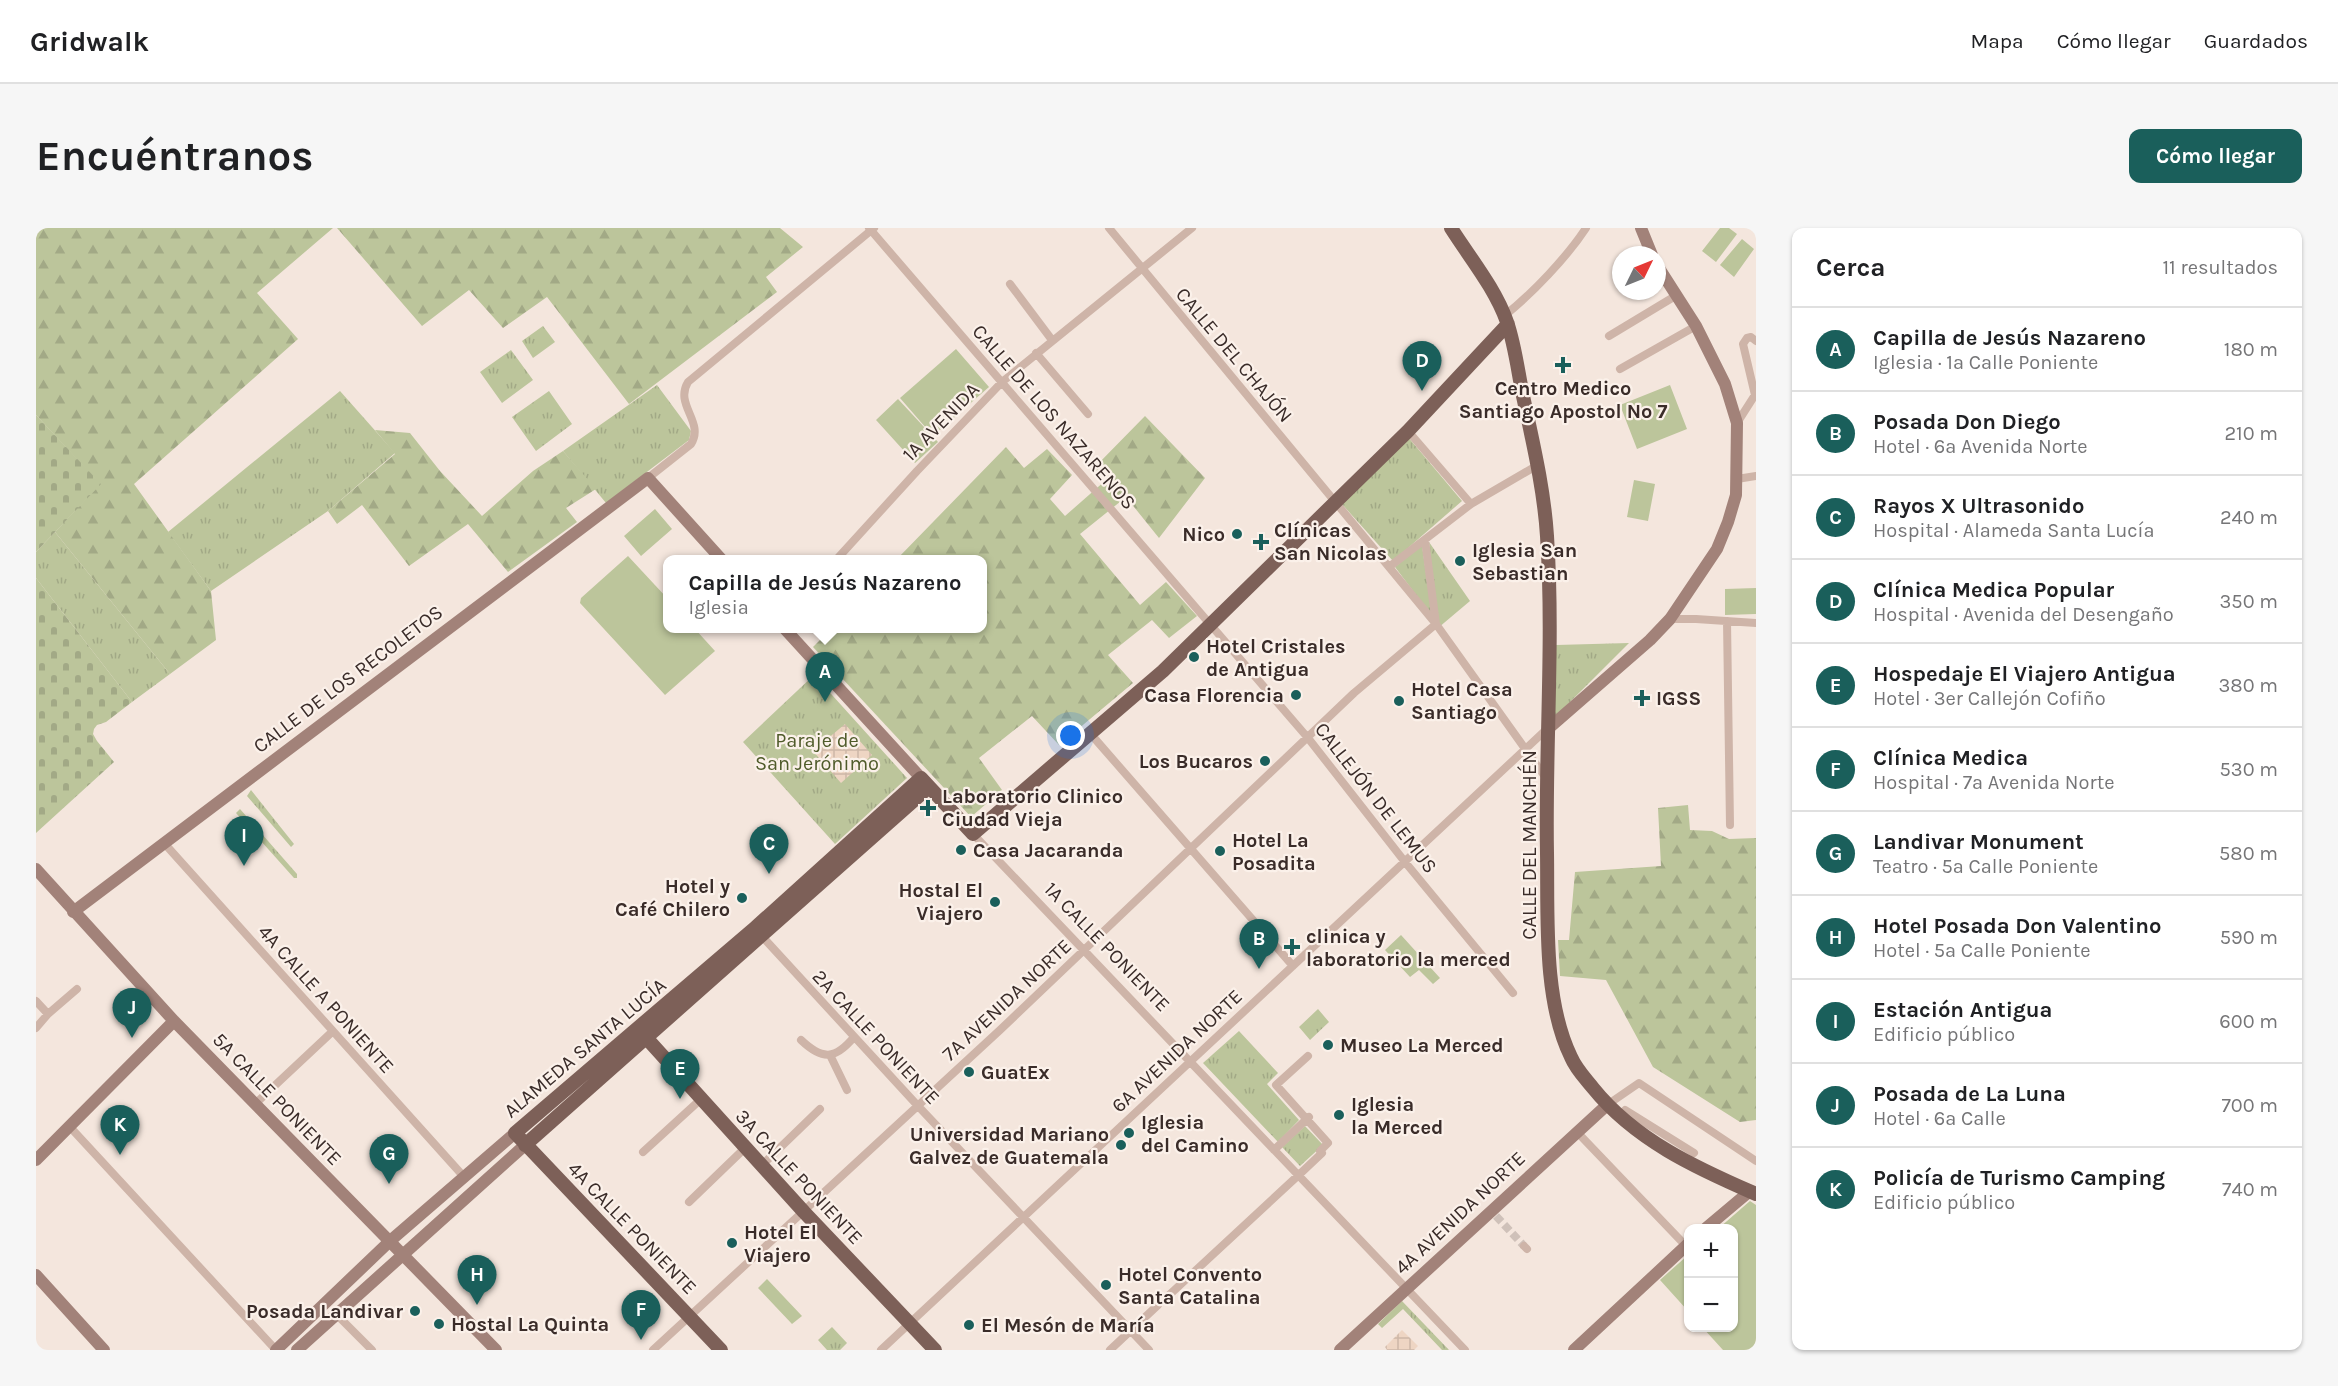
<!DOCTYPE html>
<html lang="es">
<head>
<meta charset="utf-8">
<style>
	:root { --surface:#fff; --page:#f6f6f6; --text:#202124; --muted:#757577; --line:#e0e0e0; --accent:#1a5f5b }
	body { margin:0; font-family:Karla,sans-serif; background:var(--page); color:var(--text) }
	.controls { position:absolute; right:18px; bottom:18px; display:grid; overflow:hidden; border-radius:12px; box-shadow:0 2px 4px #0004 }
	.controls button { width:54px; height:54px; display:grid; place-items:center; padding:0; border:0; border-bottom:2px solid var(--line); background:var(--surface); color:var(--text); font:30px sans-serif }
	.compass { position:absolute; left:1576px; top:18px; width:54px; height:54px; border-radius:50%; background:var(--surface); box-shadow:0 2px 4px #0004; rotate:47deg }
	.you { position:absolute; left:1035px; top:508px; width:21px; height:21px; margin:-15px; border:4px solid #fff; border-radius:50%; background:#1a73e8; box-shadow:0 0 0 9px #1a73e833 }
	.badge { display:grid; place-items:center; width:39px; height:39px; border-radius:50%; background:var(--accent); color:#fff; font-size:20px; font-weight:700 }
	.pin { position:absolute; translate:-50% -50px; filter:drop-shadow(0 2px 3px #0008) }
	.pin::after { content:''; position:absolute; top:32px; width:21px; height:18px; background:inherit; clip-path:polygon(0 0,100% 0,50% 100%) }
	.popup { position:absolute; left:627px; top:327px; width:324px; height:78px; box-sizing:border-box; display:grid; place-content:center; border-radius:12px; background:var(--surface); filter:drop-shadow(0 2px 4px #0005); font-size:20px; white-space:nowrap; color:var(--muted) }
	.popup b { font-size:22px; color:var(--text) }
	.popup::after { content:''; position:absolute; left:50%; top:100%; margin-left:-12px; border:12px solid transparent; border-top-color:var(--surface) }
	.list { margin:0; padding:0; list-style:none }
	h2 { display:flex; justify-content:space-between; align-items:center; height:78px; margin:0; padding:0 24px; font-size:26px }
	h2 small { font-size:20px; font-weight:400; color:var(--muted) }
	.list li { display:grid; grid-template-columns:39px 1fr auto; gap:18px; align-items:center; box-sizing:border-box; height:84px; padding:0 24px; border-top:2px solid var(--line) }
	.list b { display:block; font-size:22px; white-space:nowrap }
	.list p { margin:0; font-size:20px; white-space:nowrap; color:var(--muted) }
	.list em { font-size:20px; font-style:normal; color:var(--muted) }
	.map { position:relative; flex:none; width:1720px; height:1122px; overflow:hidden; border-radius:12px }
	header { display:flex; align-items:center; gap:36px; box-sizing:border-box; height:84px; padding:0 30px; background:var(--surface); border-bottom:2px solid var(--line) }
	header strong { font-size:28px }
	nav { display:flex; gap:33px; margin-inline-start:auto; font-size:21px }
	.intro { display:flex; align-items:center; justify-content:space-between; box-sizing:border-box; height:144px; padding:0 36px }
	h1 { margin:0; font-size:42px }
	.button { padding:15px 27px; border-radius:12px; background:var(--accent); color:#fff; font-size:21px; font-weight:700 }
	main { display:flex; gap:36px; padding:0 36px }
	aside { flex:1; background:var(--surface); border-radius:12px; box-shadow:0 2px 4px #0004 }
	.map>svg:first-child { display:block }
	.grass { fill:url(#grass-tufts) }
	.forest { fill:url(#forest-firs) }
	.cemetery { fill:url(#cemetery-stones) }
	.garden { fill:#bcc59b }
	.plaza { fill:url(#plaza-grid) }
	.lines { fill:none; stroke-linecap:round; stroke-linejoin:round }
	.street-tunnel { stroke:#cfc1b9; stroke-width:8; stroke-dasharray:8 4; stroke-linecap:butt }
	.street { stroke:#ceb4a8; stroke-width:8 }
	.secondary { stroke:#a28279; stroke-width:12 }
	.primary { stroke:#7d6058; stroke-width:14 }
	.poi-dot { fill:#1a5f5b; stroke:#fbf1ea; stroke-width:2 }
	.labels { text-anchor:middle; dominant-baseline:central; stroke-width:4.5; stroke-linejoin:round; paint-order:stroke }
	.street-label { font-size:20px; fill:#3a2c29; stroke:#fbf1ea }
	.poi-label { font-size:20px; font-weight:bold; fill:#3a2c29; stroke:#fbf1ea; text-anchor:start }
	.park-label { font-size:20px; fill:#4f5b2a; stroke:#fbf1ea }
</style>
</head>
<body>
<header>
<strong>Gridwalk</strong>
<nav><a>Mapa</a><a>Cómo llegar</a><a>Guardados</a></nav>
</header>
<div class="intro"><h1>Encuéntranos</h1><a class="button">Cómo llegar</a></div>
<main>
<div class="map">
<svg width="1720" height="1122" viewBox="0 0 1720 1122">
	<defs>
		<pattern id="grass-tufts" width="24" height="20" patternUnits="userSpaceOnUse" patternTransform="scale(1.5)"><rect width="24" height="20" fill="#bcc59b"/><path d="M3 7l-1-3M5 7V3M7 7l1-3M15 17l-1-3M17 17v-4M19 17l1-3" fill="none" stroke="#a2a986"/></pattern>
		<pattern id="forest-firs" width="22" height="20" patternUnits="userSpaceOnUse" patternTransform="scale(1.5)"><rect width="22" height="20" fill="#bcc59b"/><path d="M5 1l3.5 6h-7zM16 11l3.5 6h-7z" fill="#a2a986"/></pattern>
		<pattern id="cemetery-stones" width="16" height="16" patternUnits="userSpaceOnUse" patternTransform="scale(1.5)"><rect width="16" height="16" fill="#bcc59b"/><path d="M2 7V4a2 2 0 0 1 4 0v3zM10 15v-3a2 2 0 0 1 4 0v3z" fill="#a2a986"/></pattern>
		<pattern id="plaza-grid" width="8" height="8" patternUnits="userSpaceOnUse" patternTransform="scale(1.5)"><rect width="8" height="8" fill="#eed5c3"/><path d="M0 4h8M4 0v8" fill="none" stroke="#cdb7a8"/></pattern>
	</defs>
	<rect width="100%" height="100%" fill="#f4e6dd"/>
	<path class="grass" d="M507 98 519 114 497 130 486 113Z
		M475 122 497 152 466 175 444 144Z
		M621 157 655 203 653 212 570 275 527 223Z
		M304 163 359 225 292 283 175 363 132 304Z
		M513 163 536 196 500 223 476 189Z
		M1372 209 1426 273 1357 333 1305 275Z
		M19 304 134 446 96 474 0 350V324Z
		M1393 314 1434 373 1402 400Z
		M1386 317 1396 388 1359 339Z
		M1593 415 1516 492 1520 417Z
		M778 447 871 550 799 616 707 514Z
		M215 562 258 616 255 619 211 568Z
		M204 581 261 646V650H258L200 585Z
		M1282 781 1293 794 1274 812 1263 799Z
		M1203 803 1242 845 1231 856 1263 892 1242 914 1167 835Z
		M1269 898 1287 917 1264 938 1246 919Z
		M1366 1073 1413 1122H1406L1367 1081 1346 1100 1342 1096Z
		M796 1099 811 1115 804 1122H791L782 1112Z"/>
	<path class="forest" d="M0 0H297L221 65 262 111 98 256 175 363 180 412 134 446 19 304 64 256 0 187Z
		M301 0H744L767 19 730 49 741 64 593 176 511 69 467 100 433 62 386 98Z
		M1109 188 1169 250 1123 310 1090 269 1044 306 1104 377 1130 354 1161 388 1133 410 1116 392 1072 427 1097 455 1023 517 996 488 943 530 966 562 935 589 777 419 795 401 946 400V332L861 331 970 219 988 240 1011 221 1036 247 1014 271 1029 288 1070 252 1058 240Z
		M339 202 374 205 404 243 446 288 497 243 527 223 560 261 530 280 541 294 472 344 432 296 373 338 326 277 301 296 292 283 359 226Z
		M1652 577 1654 602 1676 603 1693 611 1720 610V892L1704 894 1617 839 1570 752 1524 748 1522 712H1533L1539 644 1625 638 1622 580Z"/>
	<path class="cemetery" d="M0 187 65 256 0 324Z
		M0 350 96 474 70 494 61 497 58 501 57 506 61 513 78 534 0 605Z"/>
	<path class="garden" d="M1684 0H1693L1701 6 1680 34 1666 23Z
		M1706 11 1718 21 1698 49 1684 37Z
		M920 121 953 159 897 208 864 170Z
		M1634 157 1651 201 1601 221 1584 177Z
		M862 171 902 214 879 235 840 192Z
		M1598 252 1619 256 1612 293 1591 289Z
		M619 281 636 301 605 328 588 308Z
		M592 328 631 370 632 400 659 401 679 423 629 467 544 375 545 370Z
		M1720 360V386L1689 387V361Z
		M1365 707 1404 750 1397 756 1383 742 1374 749 1349 722Z
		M1714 973 1720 977V1122H1687L1667 1100H1698V1000H1683Z
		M1652 1027V1083L1624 1052Z
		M731 1051 766 1088 756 1096 722 1060Z"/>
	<path class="plaza" d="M809 496 836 527 805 555 777 523Z
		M1366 1102 1382 1118 1378 1122H1351L1349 1119Z"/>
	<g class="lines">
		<path class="street-tunnel" d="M1460 988 1488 1018"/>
		<path class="street" d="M833 0 1272 510 1369 634 1477 765
			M1073 0 1400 396 1510 550
			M974 56 1016 112
			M1468 88C1496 66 1531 29 1550 0
			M1573 108 1641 67
			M1000 125 1052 186
			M1584 141 1660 98
			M1701 195 1719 167 1707 116 1711 110 1715 109 1720 113
			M1372 203 1435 276
			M612 250 655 216C669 194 638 177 652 154L838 0
			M1701 251 1720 248
			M800 332 881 243 966 154 1156 0
			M1353 339 1435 276 1502 237
			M1634 391H1660L1720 395
			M1691 393 1694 597
			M1053 504 1257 738
			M937 606 1429 1122
			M128 615 429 950
			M723 705 882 878 1113 1122
			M0 773 12 786
			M0 800 12 786 41 761
			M765 812C786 832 799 832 818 809
			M794 827 811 862
			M219 876 297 803
			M1571 877 1603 855 1720 933
			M1583 889 1589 882 1658 925
			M34 899 240 1122
			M1541 904 1650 1018
			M1238 922 1273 889
			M607 924 664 872
			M725 938 784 881
			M653 974 709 920
			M1488 1018 1491 1021
			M1131 1069 1267 943 1286 925 1284 923 1292 915 1240 857 1272 828
			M299 1085 336 1122
			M617 1122 964 802 1318 465 1400 396 1389 312
			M845 1122 1512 500
			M1074 1122 1122 1077"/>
		<path class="secondary" d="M1605 0 1616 27
			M748 400 885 550
			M1513 500 1614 412 1634 391 1681 321 1692 294 1700 267 1701 195 1689 156 1660 98 1621 37
			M0 641 138 793 460 1122
			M37 684 612 250 686 332
			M0 932 138 793
			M1670 1000 1714 963
			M0 1047 68 1122
			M240 1122 354 1013 479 905
			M261 1122 489 917
			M1304 1122 1571 877
			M1538 1122 1652 1016"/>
		<path class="primary" d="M1415 0C1434 30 1459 60 1471 94 1479 117 1482 144 1487 168 1497 215 1508 261 1511 308 1518 414 1509 520 1511 625 1512 688 1507 772 1535 829 1540 841 1549 850 1557 860 1599 912 1660 940 1720 966
			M605 804 768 984 899 1122
			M489 917 893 559
			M685 1122 479 905 720 699 885 550 937 606 1127 443 1372 203 1472 96"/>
	</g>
	<g class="poi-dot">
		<path d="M1524 128h6v6h6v6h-6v6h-6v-6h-6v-6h6z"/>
		<circle cx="1201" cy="306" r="6"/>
		<path d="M1222 305h6v6h6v6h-6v6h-6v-6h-6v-6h6z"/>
		<circle cx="1424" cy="333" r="6"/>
		<circle cx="1158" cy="429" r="6"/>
		<circle cx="1260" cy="467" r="6"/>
		<path d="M1603 461h6v6h6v6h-6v6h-6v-6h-6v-6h6z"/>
		<circle cx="1363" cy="473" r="6"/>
		<circle cx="1229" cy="533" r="6"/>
		<path d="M889 571h6v6h6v6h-6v6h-6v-6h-6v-6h6z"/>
		<circle cx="925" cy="622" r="6"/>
		<circle cx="1184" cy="623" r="6"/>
		<circle cx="706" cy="670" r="6"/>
		<circle cx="959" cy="674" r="6"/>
		<path d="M1253 710h6v6h6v6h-6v6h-6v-6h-6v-6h6z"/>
		<circle cx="1292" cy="817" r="6"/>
		<circle cx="933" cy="844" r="6"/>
		<circle cx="1303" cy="887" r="6"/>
		<circle cx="1093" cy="905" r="6"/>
		<circle cx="1085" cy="917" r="6"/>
		<circle cx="696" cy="1015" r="6"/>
		<circle cx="1070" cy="1057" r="6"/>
		<circle cx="379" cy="1083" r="6"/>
		<circle cx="403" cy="1096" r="6"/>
		<circle cx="933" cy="1097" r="6"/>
	</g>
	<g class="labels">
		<g class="street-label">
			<text transform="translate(1198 127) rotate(50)">CALLE DEL CHAJÓN</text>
			<text transform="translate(1018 189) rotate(49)">CALLE DE LOS NAZARENOS</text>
			<text transform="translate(905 194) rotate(-46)">1A AVENIDA</text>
			<text transform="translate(312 451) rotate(-37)">CALLE DE LOS RECOLETOS</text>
			<text transform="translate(1340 570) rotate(52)">CALLEJÓN DE LEMUS</text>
			<text transform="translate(1493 617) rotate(-90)">CALLE DEL MANCHÉN</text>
			<text transform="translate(1071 719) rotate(46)">1A CALLE PONIENTE</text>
			<text transform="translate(290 771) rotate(48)">4A CALLE A PONIENTE</text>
			<text transform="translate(971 772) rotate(-43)">7A AVENIDA NORTE</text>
			<text transform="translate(840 809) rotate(47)">2A CALLE PONIENTE</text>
			<text transform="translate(549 820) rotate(-40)">ALAMEDA SANTA LUCÍA</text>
			<text transform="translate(1141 823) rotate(-43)">6A AVENIDA NORTE</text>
			<text transform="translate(241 871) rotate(46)">5A CALLE PONIENTE</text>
			<text transform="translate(763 949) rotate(47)">3A CALLE PONIENTE</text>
			<text transform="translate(1424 985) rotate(-43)">4A AVENIDA NORTE</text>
			<text transform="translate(596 1000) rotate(46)">4A CALLE PONIENTE</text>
		</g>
		<g class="poi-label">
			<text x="1527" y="160" text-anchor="middle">Centro Medico<tspan x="1527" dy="23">Santiago Apostol No 7</tspan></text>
			<text x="1238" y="302">Clínicas<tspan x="1238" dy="23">San Nicolas</tspan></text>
			<text x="1189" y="306" text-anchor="end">Nico</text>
			<text x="1436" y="322">Iglesia San<tspan x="1436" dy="23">Sebastian</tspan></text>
			<text x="1170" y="418">Hotel Cristales<tspan x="1170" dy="23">de Antigua</tspan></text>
			<text x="1375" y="461">Hotel Casa<tspan x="1375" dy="23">Santiago</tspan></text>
			<text x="1248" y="467" text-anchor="end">Casa Florencia</text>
			<text x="1620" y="470">IGSS</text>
			<text x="1217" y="533" text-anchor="end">Los Bucaros</text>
			<text x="906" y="568">Laboratorio Clinico<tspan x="906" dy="23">Ciudad Vieja</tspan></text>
			<text x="1196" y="612">Hotel La<tspan x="1196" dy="23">Posadita</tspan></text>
			<text x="937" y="622">Casa Jacaranda</text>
			<text x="694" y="658" text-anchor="end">Hotel y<tspan x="694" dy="23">Café Chilero</tspan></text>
			<text x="947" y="662" text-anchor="end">Hostal El<tspan x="947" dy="23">Viajero</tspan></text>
			<text x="1270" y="708">clinica y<tspan x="1270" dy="23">laboratorio la merced</tspan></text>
			<text x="1304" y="817">Museo La Merced</text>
			<text x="945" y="844">GuatEx</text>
			<text x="1315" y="876">Iglesia<tspan x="1315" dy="23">la Merced</tspan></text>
			<text x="1105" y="894">Iglesia<tspan x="1105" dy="23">del Camino</tspan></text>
			<text x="1073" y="906" text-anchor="end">Universidad Mariano<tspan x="1073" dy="23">Galvez de Guatemala</tspan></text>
			<text x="708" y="1004">Hotel El<tspan x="708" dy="23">Viajero</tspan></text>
			<text x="1082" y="1046">Hotel Convento<tspan x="1082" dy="23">Santa Catalina</tspan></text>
			<text x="367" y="1083" text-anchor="end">Posada Landivar</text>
			<text x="415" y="1096">Hostal La Quinta</text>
			<text x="945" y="1097">El Mesón de María</text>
		</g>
		<g class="park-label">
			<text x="781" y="512">Paraje de<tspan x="781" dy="23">San Jerónimo</tspan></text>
		</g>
	</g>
</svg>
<div class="controls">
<button>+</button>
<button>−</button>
</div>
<svg class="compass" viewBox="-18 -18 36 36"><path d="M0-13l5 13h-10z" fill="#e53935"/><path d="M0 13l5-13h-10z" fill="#757577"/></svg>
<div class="you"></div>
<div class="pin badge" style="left:789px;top:474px">A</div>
<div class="popup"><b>Capilla de Jesús Nazareno</b>Iglesia</div>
<div class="pin badge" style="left:1223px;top:741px">B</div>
<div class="pin badge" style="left:733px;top:646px">C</div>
<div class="pin badge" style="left:1386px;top:163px">D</div>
<div class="pin badge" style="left:644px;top:871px">E</div>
<div class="pin badge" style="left:605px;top:1112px">F</div>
<div class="pin badge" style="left:353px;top:956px">G</div>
<div class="pin badge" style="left:441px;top:1077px">H</div>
<div class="pin badge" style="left:208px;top:638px">I</div>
<div class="pin badge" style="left:96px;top:810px">J</div>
<div class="pin badge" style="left:84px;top:927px">K</div>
</div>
<aside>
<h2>Cerca<small>11 resultados</small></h2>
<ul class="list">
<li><span class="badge">A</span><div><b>Capilla de Jesús Nazareno</b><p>Iglesia · 1a Calle Poniente</p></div><em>180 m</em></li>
<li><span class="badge">B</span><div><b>Posada Don Diego</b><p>Hotel · 6a Avenida Norte</p></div><em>210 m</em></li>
<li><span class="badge">C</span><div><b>Rayos X Ultrasonido</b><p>Hospital · Alameda Santa Lucía</p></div><em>240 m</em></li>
<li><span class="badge">D</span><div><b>Clínica Medica Popular</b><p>Hospital · Avenida del Desengaño</p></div><em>350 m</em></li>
<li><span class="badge">E</span><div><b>Hospedaje El Viajero Antigua</b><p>Hotel · 3er Callejón Cofiño</p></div><em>380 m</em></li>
<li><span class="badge">F</span><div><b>Clínica Medica</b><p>Hospital · 7a Avenida Norte</p></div><em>530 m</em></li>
<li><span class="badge">G</span><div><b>Landivar Monument</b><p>Teatro · 5a Calle Poniente</p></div><em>580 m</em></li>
<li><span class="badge">H</span><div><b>Hotel Posada Don Valentino</b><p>Hotel · 5a Calle Poniente</p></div><em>590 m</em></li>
<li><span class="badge">I</span><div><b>Estación Antigua</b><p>Edificio público</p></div><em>600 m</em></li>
<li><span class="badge">J</span><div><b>Posada de La Luna</b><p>Hotel · 6a Calle</p></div><em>700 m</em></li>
<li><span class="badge">K</span><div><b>Policía de Turismo Camping</b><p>Edificio público</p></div><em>740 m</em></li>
</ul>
</aside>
</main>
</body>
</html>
